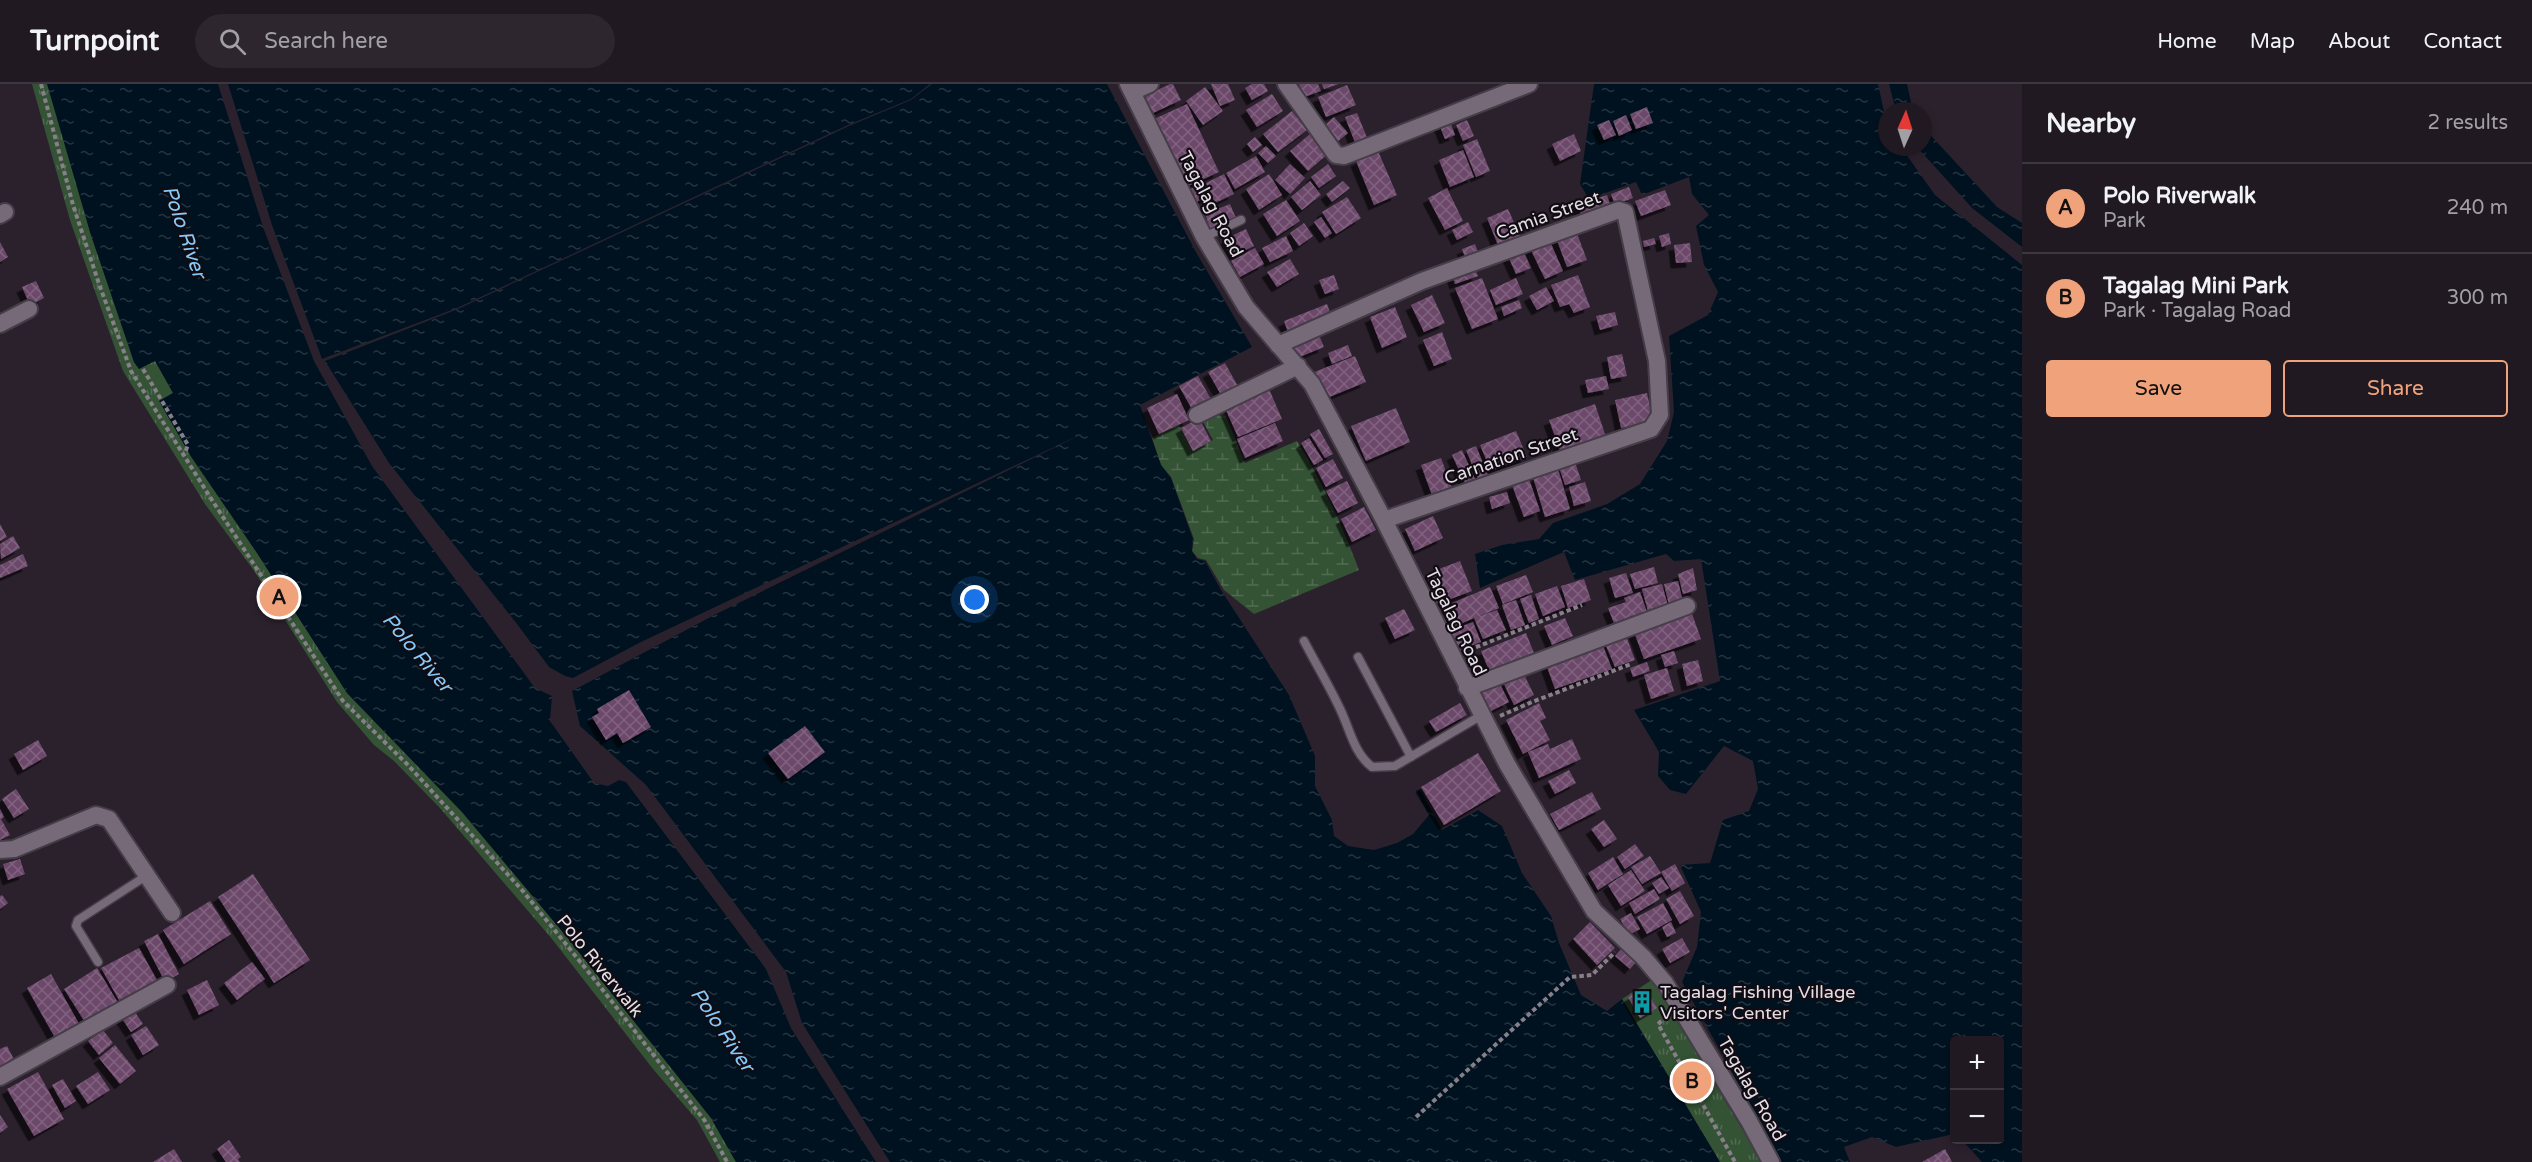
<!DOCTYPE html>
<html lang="en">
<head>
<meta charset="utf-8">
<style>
	:root { --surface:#201922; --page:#2d262f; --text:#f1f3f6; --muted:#a2a0a5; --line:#3d3840; --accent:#f0a27a }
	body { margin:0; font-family:"Varela Round",sans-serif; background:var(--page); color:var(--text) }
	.controls { position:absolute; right:18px; bottom:18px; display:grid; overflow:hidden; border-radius:6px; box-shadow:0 3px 9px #0003 }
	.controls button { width:54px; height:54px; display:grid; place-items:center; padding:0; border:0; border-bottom:2px solid var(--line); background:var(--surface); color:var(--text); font:30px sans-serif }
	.compass { position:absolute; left:1878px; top:18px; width:54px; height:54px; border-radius:50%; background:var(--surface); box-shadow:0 3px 9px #0003; rotate:3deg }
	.you { position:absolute; left:975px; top:516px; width:21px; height:21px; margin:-15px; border:4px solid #fff; border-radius:50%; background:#1a73e8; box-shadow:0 0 0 9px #1a73e833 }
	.badge { display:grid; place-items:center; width:39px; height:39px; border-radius:50%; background:var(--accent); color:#111; font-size:20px; font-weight:700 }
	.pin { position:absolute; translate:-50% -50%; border:3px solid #fff; box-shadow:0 2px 6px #0006 }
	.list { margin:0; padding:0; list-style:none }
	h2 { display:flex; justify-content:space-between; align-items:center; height:78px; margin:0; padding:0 24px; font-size:26px }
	h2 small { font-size:20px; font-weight:400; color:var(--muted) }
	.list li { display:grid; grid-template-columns:39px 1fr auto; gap:18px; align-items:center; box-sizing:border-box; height:90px; padding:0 24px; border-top:2px solid var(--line) }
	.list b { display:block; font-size:22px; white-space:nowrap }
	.list p { margin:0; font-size:20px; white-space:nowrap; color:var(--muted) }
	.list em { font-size:20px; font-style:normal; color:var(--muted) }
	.actions { display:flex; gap:12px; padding:18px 24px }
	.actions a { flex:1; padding:14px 0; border:2px solid var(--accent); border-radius:6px; text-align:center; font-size:21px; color:var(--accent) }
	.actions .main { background:var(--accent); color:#111 }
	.icon { flex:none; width:33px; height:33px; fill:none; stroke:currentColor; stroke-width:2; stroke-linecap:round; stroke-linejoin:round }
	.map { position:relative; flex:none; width:2022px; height:1078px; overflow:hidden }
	header { display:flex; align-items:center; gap:36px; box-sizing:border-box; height:84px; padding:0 30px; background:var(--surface); border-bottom:2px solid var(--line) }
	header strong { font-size:28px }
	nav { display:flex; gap:33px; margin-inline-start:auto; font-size:21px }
	.search { width:420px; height:54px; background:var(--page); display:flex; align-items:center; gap:15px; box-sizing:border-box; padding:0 21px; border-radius:33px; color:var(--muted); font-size:22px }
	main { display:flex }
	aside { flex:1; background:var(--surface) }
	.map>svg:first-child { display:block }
	.grass { fill:url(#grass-tufts) }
	.wetland { fill:url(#wetland-marsh) }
	.water { fill:url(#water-ripples) }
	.building { fill:url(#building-cross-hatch); filter:url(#shadow) }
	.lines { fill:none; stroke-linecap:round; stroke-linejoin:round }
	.service-casing { stroke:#453d48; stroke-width:11 }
	.minor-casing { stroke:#453d48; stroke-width:20 }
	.path { stroke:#877f89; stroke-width:4; stroke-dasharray:4.5 3; stroke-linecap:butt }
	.service { stroke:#766a79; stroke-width:8 }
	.minor { stroke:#766a79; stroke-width:16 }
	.labels { text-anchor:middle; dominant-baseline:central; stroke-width:4.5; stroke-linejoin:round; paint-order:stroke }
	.street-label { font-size:18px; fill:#e5dee7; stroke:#110c12 }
	.poi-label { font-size:18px; fill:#e5dee7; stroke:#110c12; text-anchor:start }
	.water-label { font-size:20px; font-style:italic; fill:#86cafb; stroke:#110c12 }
</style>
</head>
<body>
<header>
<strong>Turnpoint</strong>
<div class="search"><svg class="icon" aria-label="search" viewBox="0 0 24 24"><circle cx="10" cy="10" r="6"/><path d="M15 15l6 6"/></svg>Search here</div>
<nav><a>Home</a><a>Map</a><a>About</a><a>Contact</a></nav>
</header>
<main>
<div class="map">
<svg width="2022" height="1078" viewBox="0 0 2022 1078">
	<defs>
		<pattern id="grass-tufts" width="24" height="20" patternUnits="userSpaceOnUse" patternTransform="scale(1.5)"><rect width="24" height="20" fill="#345335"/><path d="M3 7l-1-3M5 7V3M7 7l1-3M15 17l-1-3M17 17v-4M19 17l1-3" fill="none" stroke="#516b52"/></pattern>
		<pattern id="wetland-marsh" width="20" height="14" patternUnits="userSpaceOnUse" patternTransform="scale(1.5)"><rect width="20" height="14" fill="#345335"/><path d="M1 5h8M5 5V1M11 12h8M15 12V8" fill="none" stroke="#516b52"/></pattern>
		<pattern id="water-ripples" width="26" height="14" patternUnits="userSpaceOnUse" patternTransform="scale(1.5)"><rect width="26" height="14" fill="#001220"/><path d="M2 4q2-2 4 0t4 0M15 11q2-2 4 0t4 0" fill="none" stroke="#253440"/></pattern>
		<pattern id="building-cross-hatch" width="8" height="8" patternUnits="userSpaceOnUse" patternTransform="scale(1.5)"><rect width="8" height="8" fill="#6c496a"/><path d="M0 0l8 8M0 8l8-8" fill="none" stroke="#81637f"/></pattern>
		<filter id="shadow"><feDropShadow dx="-5.5" dy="5.5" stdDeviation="0" flood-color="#0009"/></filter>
	</defs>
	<rect width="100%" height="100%" fill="#2b212d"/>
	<path class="grass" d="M32 0H54L90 148 134 278 139 285 155 276 173 309 165 314 193 363 190 371 257 469 347 609 462 728 566 852 711 1034 736 1078H720L697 1036 653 985 552 855 440 724 394 677 374 661 337 618 255 488 205 420 123 287 70 136Z
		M1652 896 1762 1078H1720L1622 915Z"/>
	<path class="wetland" d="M1222 323 1245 379 1297 357C1322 397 1342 441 1359 486L1254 530 1224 506 1206 476 1198 474 1192 467 1194 455 1171 393 1161 381 1152 354 1179 341 1193 367 1213 356 1201 334Z"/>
	<path class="water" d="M47 0H218L263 143 314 277 372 382 535 604 552 612 550 637 594 699 608 702 619 696 626 698 766 885 791 944 876 1078H736L711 1034 566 852 462 728 347 609 257 469 190 371 159 317 173 309 155 277 139 285 134 278 90 148Z
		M228 0H930L911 15 848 41 457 224 322 275 272 141Z
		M932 0H1107L1197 170 1252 263 1140 321 1161 381 1171 394 1193 455 1192 467 1197 475 1205 477 1221 506 1289 611 1315 672V702L1332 736 1334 752 1348 762 1374 766 1397 759 1413 750 1429 731 1416 707 1420 705 1442 746 1478 726 1502 742 1522 789 1551 832 1559 859 1581 911 1607 927 1622 915 1720 1078H890L802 939 786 888 646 701 580 642 572 607 716 530 1088 347 641 558 573 594 565 592 549 583 517 540 389 379 325 277 458 225 849 42 911 16Z
		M1594 0H1878L1887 41V63H1901L1935 111 2022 181V1078H1982L1962 1056H2000V956H1954V1050L1896 1063 1872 1053 1844 1063 1850 1078H1782L1682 898 1697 863 1701 828 1680 781 1710 779 1723 736 1749 727 1758 705 1753 677 1724 662 1686 710 1670 706 1658 692 1659 668 1634 626 1720 597 1701 475 1674 477 1666 470 1575 496 1564 468 1480 504 1475 470 1502 461 1539 455 1553 439 1607 420 1640 400 1667 357 1674 328 1669 252 1708 231 1718 208 1704 181 1696 142 1709 131 1692 110 1689 93 1642 111 1636 98 1589 115 1580 100Z
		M1889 0H1907L1913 27H1896Z
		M1923 43 1997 123 2022 139V163L1972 124 1917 63H1923Z"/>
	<path class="building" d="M1170 0H1173L1181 16 1151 30 1143 13Z
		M1211 0H1228L1235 16 1220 22Z
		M1252 0H1264L1268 7 1252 16 1245 4Z
		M1299 0H1318L1321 7 1304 13Z
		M1322 0H1339L1324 5Z
		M1347 1 1356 21 1326 33 1318 13Z
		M1205 3 1223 27 1203 41 1186 17Z
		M1272 10 1283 27 1257 43 1246 26Z
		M1187 20 1219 88 1186 103 1154 35Z
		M1647 23 1653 39 1636 45 1630 30Z
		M1292 27 1307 46 1278 68 1263 50Z
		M1357 29 1368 56 1356 61 1345 33Z
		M1626 31 1632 46 1619 52 1613 37Z
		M1334 33 1348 49 1336 59 1323 43Z
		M1449 35 1455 51 1445 55 1439 40Z
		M1467 36 1474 52 1463 57 1456 41Z
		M1609 36 1616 51 1604 56 1597 41Z
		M1310 50 1328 70 1308 87 1290 67Z
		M1574 50 1581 67 1560 77 1552 60Z
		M1255 53 1262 61 1253 68 1247 60Z
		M1477 55 1490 87 1476 93 1463 61Z
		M1266 62 1276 72 1268 79 1258 69Z
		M1463 66 1474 93 1450 103 1439 76Z
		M1378 67 1397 111 1374 121 1356 77Z
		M1256 72 1265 88 1235 105 1226 89Z
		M1290 80 1305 94 1290 110 1275 96Z
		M1328 80 1336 92 1319 104 1311 93Z
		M1224 90 1234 110 1215 119 1206 99Z
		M1269 90 1282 111 1259 126 1246 105Z
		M1310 97 1321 111 1302 126 1291 113Z
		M1343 97 1350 104 1332 118 1326 110Z
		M1202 100 1208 113 1193 119 1188 106Z
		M1629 103 1633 114 1615 121 1611 110Z
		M1447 104 1463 137 1445 146 1428 114Z
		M1665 106 1671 121 1641 132 1635 117Z
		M1607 111 1611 123 1582 133 1578 121Z
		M1347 113 1361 134 1336 150 1322 128Z
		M1286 116 1300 137 1277 152 1263 130Z
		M1230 120 1236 134 1210 144 1205 130Z
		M1508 125 1520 152 1498 161 1487 134Z
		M1321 133 1332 149 1325 154 1314 138Z
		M1468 138 1473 148 1457 156 1452 146Z
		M1304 139 1313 152 1299 162 1290 149Z
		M1575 144 1587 176 1567 183 1555 151Z
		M1246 145 1254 162 1231 173 1223 156Z
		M1669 149 1671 160 1662 163 1659 152Z
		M1286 152 1293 167 1270 178 1262 164Z
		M1548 153 1563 187 1545 195 1529 162Z
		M1654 154 1656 160 1644 163 1643 157Z
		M0 158 8 173 0 178Z
		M1690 159 1692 178 1676 179 1674 161Z
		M1475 160 1478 168 1465 173 1462 165Z
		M1255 164 1264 180 1240 193 1231 177Z
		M1523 166 1531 184 1516 190 1508 172Z
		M1290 175 1299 190 1277 203 1267 188Z
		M1474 183 1478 192 1455 200 1452 191Z
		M1334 191 1339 205 1325 210 1319 196Z
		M1578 191 1590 223 1574 229 1569 220 1560 223 1551 201Z
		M1482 194 1498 235 1472 245 1455 204Z
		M1516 194 1523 210 1496 221 1490 206Z
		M36 197 44 214 30 221 22 203Z
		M1546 203 1554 217 1537 226 1529 212Z
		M1432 211 1445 239 1424 248 1411 221Z
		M1519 216 1522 224 1504 232 1501 223Z
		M1327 220 1331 231 1288 248 1284 237Z
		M1395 223 1407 253 1382 264 1370 233Z
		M1615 228 1618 241 1600 246 1596 232Z
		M1442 248 1452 275 1434 282 1423 256Z
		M1319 251 1324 263 1297 274 1293 262Z
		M1348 261 1352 272 1332 280 1328 269Z
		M1622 270 1627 292 1611 295 1607 273Z
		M1355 272 1366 298 1322 316 1312 289Z
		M1225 279 1240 306 1224 316 1208 288Z
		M1198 292 1212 317 1193 327 1179 302Z
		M1606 292 1609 305 1588 309 1585 296Z
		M1269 305 1282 335 1238 353 1225 324Z
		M1647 309 1653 337 1621 344 1615 316Z
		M1177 310 1189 336 1159 350 1147 324Z
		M1595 320 1606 353 1561 369 1549 336Z
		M1396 324 1410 358 1366 377 1351 342Z
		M1199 334 1211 357 1193 367 1181 344Z
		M1275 339 1283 357 1245 374 1237 355Z
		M1319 345 1333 370 1325 374 1310 350Z
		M1516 347 1527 373 1491 387 1480 361Z
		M1309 354 1323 376 1314 381 1301 359Z
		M1476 362 1488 391 1478 395 1466 366Z
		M1462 366 1475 395 1465 399 1452 371Z
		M1441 374 1452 404 1432 411 1421 381Z
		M1333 375 1343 394 1326 403 1316 384Z
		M1574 375 1581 396 1565 401 1558 380Z
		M1558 385 1570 425 1545 433 1533 393Z
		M1529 395 1540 427 1524 433 1512 401Z
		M1347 397 1358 419 1338 429 1326 407Z
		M1585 398 1591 417 1574 422 1569 403Z
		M1507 408 1510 419 1492 425 1489 413Z
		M1364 423 1376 446 1352 458 1341 435Z
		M1433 432 1443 454 1415 467 1405 445Z
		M0 440 7 453 0 457Z
		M13 452 20 464 1 475 0 460Z
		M23 470 28 482 0 494V481Z
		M1460 477 1472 507 1437 520 1426 490Z
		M1654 483 1658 499 1635 505 1630 490Z
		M1693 484 1697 506 1683 510 1678 490Z
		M1626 489 1633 509 1615 514 1609 494Z
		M1526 491 1533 508 1503 520 1496 502Z
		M1584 495 1591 516 1568 524 1561 502Z
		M1678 497 1684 522 1670 525 1664 500Z
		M1662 500 1669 526 1649 531 1642 505Z
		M1557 502 1565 523 1543 532 1535 510Z
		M1490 503 1499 524 1477 533 1497 526 1506 546 1483 555 1474 534 1453 543 1445 522Z
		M1640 508 1648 531 1634 536 1632 532 1614 539 1608 524 1626 518 1624 514Z
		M1531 511 1539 535 1529 539 1520 515Z
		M1516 516 1525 541 1511 546 1502 521Z
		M1690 524 1701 555 1644 575 1633 545Z
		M1404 525 1415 546 1395 555 1385 534Z
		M1565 534 1573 552 1552 561 1544 542Z
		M1473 538 1481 558 1452 569 1444 549Z
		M1526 549 1536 574 1491 591 1481 567Z
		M1625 549 1635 576 1615 583 1604 557Z
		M1602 559 1612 585 1555 605 1546 580Z
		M1674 567 1678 579 1665 583 1661 571Z
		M1698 576 1703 597 1687 602 1682 580Z
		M1647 578 1650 587 1633 593 1630 584Z
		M1667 584 1674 607 1651 615 1644 591Z
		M1522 586 1534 611 1514 621 1502 596Z
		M1499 598 1509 618 1487 629 1476 609Z
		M629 606 651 643 623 659 617 649 606 656 592 633 599 629 597 625Z
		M1460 619 1467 631 1436 648 1429 637Z
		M1539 619 1546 634 1540 637 1550 656 1523 670 1506 636Z
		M805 642 825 668 788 695 768 669Z
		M1572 655 1581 675 1539 694 1528 668 1548 660 1550 665Z
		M38 656 47 672 23 686 14 670Z
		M1478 669 1501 707 1444 741 1421 703Z
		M1569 686 1576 699 1555 710 1548 697Z
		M16 705 29 725 14 734 2 715Z
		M1592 708 1601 725 1559 746 1550 730Z
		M0 725 4 733 1 735 10 751 0 756Z
		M1604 736 1617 755 1604 763 1591 745Z
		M1635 760 1644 772 1625 785 1617 773Z
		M1650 772 1661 789 1642 800 1631 783Z
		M1613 773 1623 790 1598 806 1588 789Z
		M20 775 25 790 8 796 3 780Z
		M1675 780 1685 799 1672 807 1661 788Z
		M1631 786 1645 807 1621 822 1608 801Z
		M253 790 310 876 274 899 218 813Z
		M1661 793 1669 804 1659 810 1652 799Z
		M1654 805 1660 815 1635 830 1629 819Z
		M1680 807 1694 832 1680 840 1666 815Z
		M2 811 8 819 0 825V812Z
		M210 817 231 850 184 880 163 846Z
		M1663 819 1672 836 1647 850 1637 833Z
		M1631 829 1640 845 1629 851 1620 835Z
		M1590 838 1615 864 1597 881 1573 855Z
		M1671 838 1676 849 1667 853 1662 843Z
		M158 850 179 890 165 898 144 857Z
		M1682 854 1690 868 1670 879 1662 865Z
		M139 864 157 896 119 916 101 884Z
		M1622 864 1637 877 1630 885 1615 872Z
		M252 878 265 895 237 916 224 899Z
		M97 884 120 922 87 941 64 905Z
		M51 890 82 945 58 959 27 904Z
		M207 896 219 921 199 931 187 906Z
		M1645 904 1657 924 1640 934 1628 913Z
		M133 925 143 940 131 948 121 933Z
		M146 942 159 961 143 971 131 951Z
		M103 946 113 959 99 971 88 957Z
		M115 961 136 987 120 1000 99 974Z
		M7 962 18 983 0 991V965Z
		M38 988 64 1035 34 1052 7 1005Z
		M98 988 110 1006 88 1020 76 1002Z
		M63 995 76 1017 65 1024 52 1001Z
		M0 1031 8 1043 0 1049Z
		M229 1056 241 1073 238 1075 240 1078H226L217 1065Z
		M174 1065 182 1078H153Z
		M1945 1065 1952 1078H1922Z"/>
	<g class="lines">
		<g class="service-casing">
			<path id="service" d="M1204 153 1241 136
				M1304 557C1316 580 1330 603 1341 627 1350 646 1354 669 1372 683L1395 682 1482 631
				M1358 573 1411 673
				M98 878 76 842 78 836 146 792"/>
		</g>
		<g class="minor-casing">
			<path id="minor" d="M1128 0 1204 153 1246 223 1312 300 1384 436 1507 680 1594 827 1643 873 1665 899 1749 1037 1771 1078
				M1286 0 1336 71 1344 72 1529 0
				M1132 8 1150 0
				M0 131 5 128
				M0 240 29 225
				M1278 261 1422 197 1619 126 1625 128 1657 277 1660 331 1651 345 1384 436
				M1197 331 1298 282
				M1467 604 1687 522
				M0 766 14 765 96 731 109 735 172 829
				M0 993 167 901"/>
		</g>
		<path class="path" d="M41 0 73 121 99 200 131 287 210 413 343 617 407 680 522 806 595 896 705 1037 727 1078
			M143 285 188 361 184 371
			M1469 566 1582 521
			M1500 632 1532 618 1631 580
			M1667 932 1658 940 1735 1078
			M1416 1033 1570 893 1592 891 1615 868"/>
		<use href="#service" class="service"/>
		<use href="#minor" class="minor"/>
	</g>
	<defs>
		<g id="building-bare" transform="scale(1.8)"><path d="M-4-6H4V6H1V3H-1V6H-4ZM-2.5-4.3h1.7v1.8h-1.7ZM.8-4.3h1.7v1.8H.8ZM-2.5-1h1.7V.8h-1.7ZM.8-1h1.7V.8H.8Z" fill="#0f9aa8" stroke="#110c12" stroke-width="2.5" paint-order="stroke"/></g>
	</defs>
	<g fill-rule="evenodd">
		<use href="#building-bare" x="1642" y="918"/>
	</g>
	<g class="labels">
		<g class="street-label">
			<text transform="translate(1211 120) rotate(62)">Tagalag Road</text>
			<text transform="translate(1548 131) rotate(-20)">Camia Street</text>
			<text transform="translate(1511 372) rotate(-19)">Carnation Street</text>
			<text transform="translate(1456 538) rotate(64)">Tagalag Road</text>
			<text transform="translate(600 882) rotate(51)">Polo Riverwalk</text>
			<text transform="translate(1752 1005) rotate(60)">Tagalag Road</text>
		</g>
		<g class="poi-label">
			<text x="1660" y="908">Tagalag Fishing Village<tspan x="1660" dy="21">Visitors' Center</tspan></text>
		</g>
		<g class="water-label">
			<text transform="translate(184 148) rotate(71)">Polo River</text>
			<text transform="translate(417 569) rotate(50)">Polo River</text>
			<text transform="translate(722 946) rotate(56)">Polo River</text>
		</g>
	</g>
</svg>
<div class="controls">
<button>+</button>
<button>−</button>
</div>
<svg class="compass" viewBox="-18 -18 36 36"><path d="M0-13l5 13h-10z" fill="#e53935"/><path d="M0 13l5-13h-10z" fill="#a2a0a5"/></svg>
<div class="you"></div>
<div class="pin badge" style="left:279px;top:513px">A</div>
<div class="pin badge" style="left:1692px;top:997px">B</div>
</div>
<aside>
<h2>Nearby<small>2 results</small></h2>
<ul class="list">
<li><span class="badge">A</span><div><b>Polo Riverwalk</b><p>Park</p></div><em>240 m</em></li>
<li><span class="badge">B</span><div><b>Tagalag Mini Park</b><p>Park · Tagalag Road</p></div><em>300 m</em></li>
</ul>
<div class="actions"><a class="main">Save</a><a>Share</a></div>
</aside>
</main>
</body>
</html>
